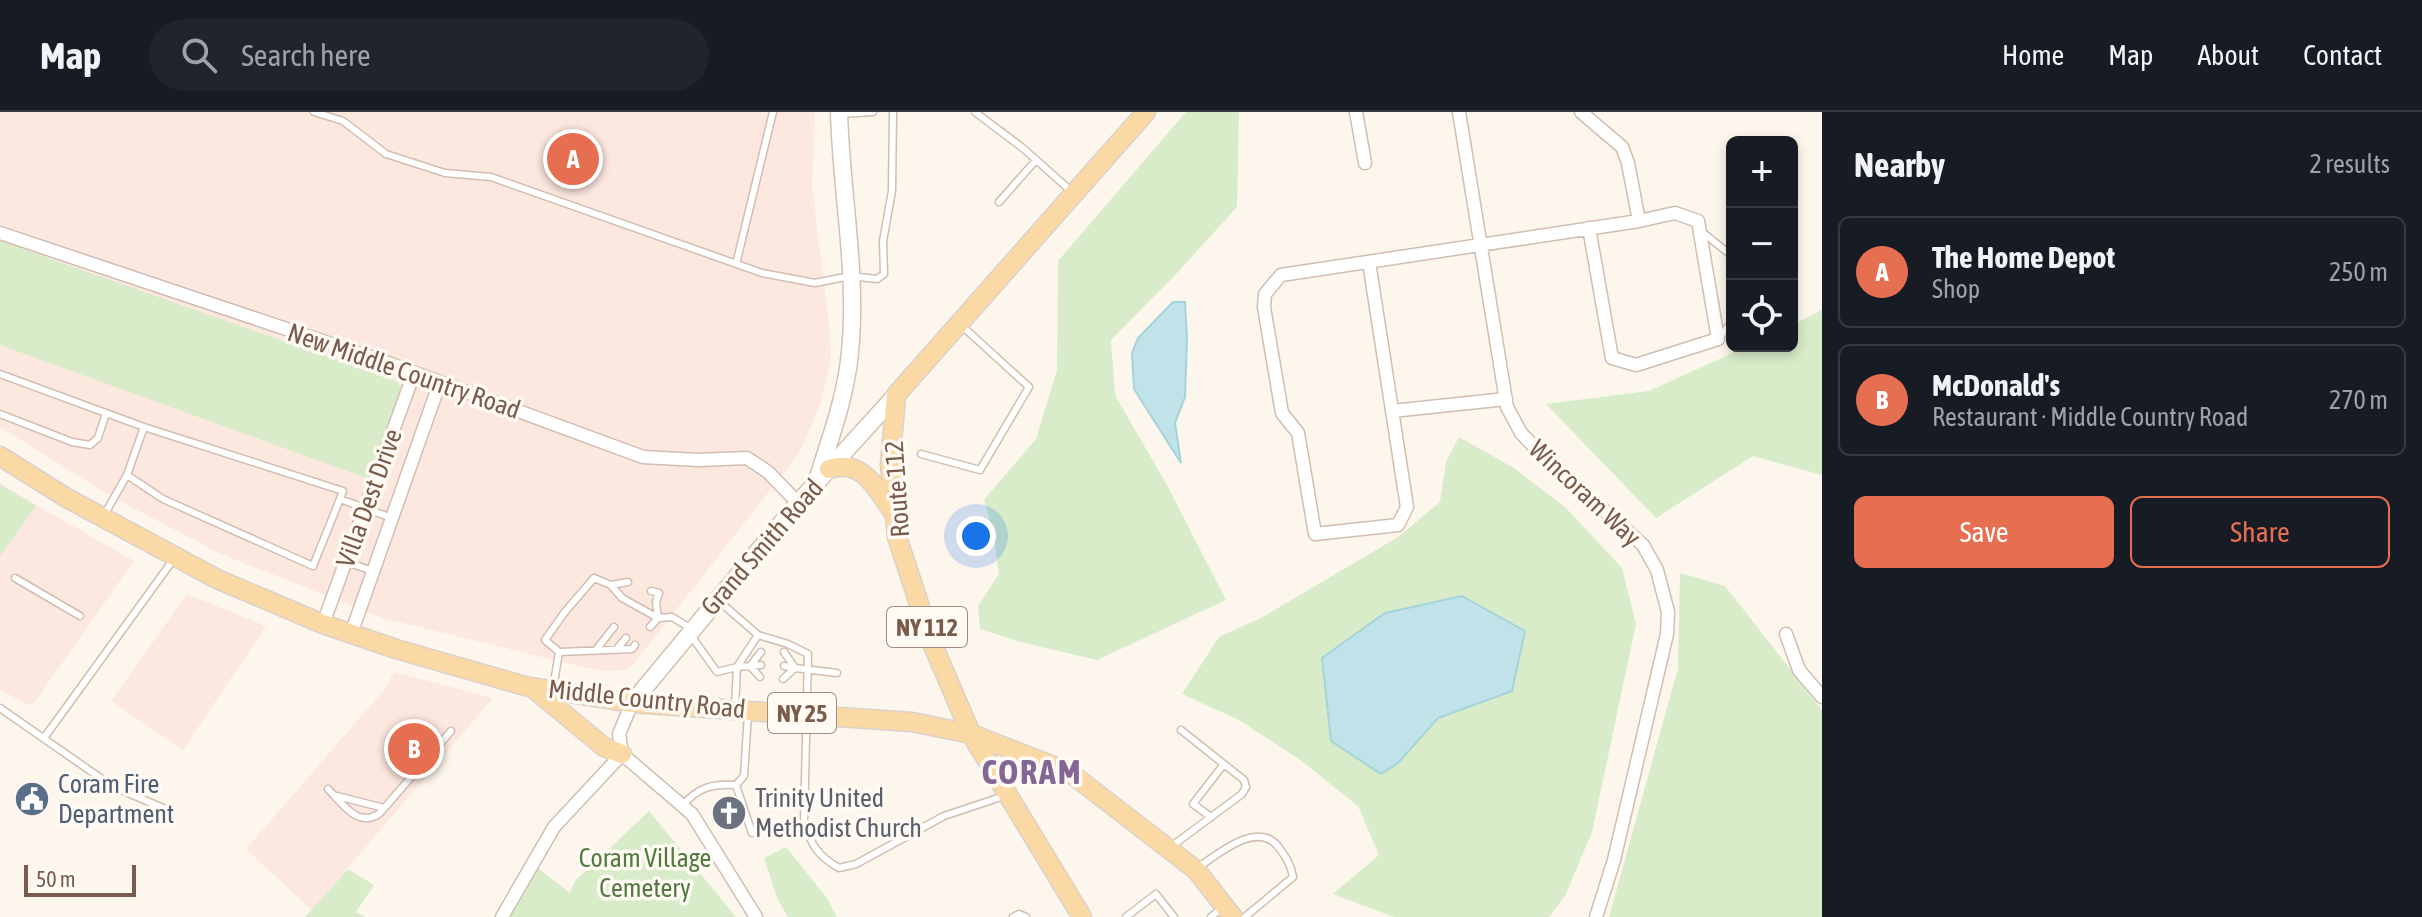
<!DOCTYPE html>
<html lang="en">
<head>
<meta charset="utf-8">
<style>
	:root { --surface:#171b24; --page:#20242c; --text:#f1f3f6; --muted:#9ea1a6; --line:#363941; --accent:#e76f51 }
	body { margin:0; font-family:"Asap Condensed",sans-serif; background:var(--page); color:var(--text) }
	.controls { position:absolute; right:24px; top:24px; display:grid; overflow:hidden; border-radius:12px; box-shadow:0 4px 12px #0003 }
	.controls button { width:72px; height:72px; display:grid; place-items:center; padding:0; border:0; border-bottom:2px solid var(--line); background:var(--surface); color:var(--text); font:40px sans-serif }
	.scale { position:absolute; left:24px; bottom:20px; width:112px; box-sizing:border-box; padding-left:8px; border:4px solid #7a5c4d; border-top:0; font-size:22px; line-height:28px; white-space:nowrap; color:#7a5c4d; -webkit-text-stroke:6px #fffaf3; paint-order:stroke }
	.you { position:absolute; left:976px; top:424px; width:28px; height:28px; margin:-20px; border:6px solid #fff; border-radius:50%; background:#1a73e8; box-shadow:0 0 0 12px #1a73e833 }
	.badge { display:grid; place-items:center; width:52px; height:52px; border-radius:50%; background:var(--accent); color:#fff; font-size:26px; font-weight:700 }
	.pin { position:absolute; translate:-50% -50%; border:4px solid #fff; box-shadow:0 2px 8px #0006 }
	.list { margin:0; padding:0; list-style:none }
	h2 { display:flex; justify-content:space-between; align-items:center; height:104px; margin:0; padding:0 32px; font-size:34px }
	h2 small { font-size:26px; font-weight:400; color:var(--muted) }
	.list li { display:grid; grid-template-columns:52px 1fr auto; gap:24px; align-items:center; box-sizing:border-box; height:112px; margin:0 16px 16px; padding:0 16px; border:2px solid var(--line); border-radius:12px }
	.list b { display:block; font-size:30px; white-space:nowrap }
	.list p { margin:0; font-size:26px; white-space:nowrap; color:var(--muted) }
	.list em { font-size:26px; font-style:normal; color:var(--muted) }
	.actions { display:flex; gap:16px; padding:24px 32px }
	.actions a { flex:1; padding:18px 0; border:2px solid var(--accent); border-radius:12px; text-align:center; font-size:28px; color:var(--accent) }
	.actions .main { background:var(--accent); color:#fff }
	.icon { flex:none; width:44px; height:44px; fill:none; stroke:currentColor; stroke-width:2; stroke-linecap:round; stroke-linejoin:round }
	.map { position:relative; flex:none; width:1822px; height:805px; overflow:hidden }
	header { display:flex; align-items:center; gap:48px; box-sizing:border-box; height:112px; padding:0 40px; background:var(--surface); border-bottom:2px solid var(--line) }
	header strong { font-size:38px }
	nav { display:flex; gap:44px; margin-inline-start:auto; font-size:28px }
	.search { width:560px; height:72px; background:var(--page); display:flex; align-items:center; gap:20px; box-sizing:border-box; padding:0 28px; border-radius:44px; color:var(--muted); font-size:30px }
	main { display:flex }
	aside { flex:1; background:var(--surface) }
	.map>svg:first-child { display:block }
	.commercial { fill:#fde8e0 }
	.green { fill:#d8ecc9; fill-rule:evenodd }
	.water { fill:#bfe3e8; stroke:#a5d3da; stroke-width:2 }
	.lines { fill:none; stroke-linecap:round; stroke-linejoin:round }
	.service-casing { stroke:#d1beb0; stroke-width:9 }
	.minor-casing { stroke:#d1beb0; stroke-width:15 }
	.secondary-casing { stroke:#d6c0b0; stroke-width:19 }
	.primary-casing { stroke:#dad1cd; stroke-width:21 }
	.service { stroke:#fff; stroke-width:6 }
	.minor { stroke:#fff; stroke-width:12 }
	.secondary { stroke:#fff; stroke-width:16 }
	.primary { stroke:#fbd9a5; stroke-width:18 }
	.labels { text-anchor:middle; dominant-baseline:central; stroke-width:7; stroke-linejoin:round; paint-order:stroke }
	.shield { fill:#fffaf3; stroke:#a28b7f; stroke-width:2 }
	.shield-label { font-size:24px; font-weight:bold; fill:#7a5c4d }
	.street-label { font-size:26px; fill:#7a5c4d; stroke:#fffaf3 }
	.service-label { font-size:26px; fill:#4e5e75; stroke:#fffaf3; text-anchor:start }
	.worship-label { font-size:26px; fill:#5b616d; stroke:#fffaf3; text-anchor:start }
	.park-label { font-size:26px; fill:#537a41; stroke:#fffaf3 }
	.district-label { font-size:34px; font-weight:bold; letter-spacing:2px; fill:#846695; stroke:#fffaf3 }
</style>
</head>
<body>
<header>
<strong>Map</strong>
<div class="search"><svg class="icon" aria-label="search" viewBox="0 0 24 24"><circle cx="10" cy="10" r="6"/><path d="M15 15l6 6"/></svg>Search here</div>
<nav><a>Home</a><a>Map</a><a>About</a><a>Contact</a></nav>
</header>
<main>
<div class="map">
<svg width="1822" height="805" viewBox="0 0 1822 805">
	<rect width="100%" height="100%" fill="#fdf6ec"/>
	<path class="commercial" d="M0 0H815L812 73 828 204 831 246 821 290 800 340 633 553 623 558 600 559 382 506 221 442 114 386 0 315Z
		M0 372 134 449 34 591 25 592 0 577Z
		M187 482 266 514 183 638 111 589Z
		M394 560 493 586 312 798 246 737 385 577Z"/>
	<path class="green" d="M1186 0H1239L1237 95 1177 161 1111 228 1115 283 1168 375 1226 488 1097 548 1021 530 980 517 978 494 999 462 993 420 984 388 1036 327 1057 258 1058 149Z
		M0 129 396 269 401 275 400 281 369 367 0 233Z
		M1822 198V363L1753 344 1656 406 1546 292 1649 279 1748 234H1792V213Z
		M1459 325 1514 356 1566 396 1622 456 1636 512 1592 720 1565 784 1549 805H1394L1333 782 1379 743 1358 694 1299 647 1239 608 1182 582 1219 525 1261 506 1398 425 1440 390 1446 350ZM1525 519 1511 579 1438 606Z
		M0 372 36 394 0 444Z
		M1680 461 1725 474 1822 598V805H1609L1678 556Z
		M649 699 736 805H511L538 756 570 781 575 769Z
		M786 735 826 785 837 805H788L778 788 764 746Z
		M348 757 374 773 356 800 365 805H305Z"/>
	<path class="water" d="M1173 190H1185L1187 227 1185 285 1175 311 1181 351 1134 277 1132 241 1138 226Z
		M1462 484 1525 519 1512 579 1438 606 1398 651 1381 662 1331 629 1322 546 1385 501Z"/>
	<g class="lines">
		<g class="service-casing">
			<path id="service" d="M314 0 343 9 386 42 445 61 491 65 762 161 815 171 850 164 877 167 884 162 883 129 892 79 893 0
				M975 0 1024 37 1071 79
				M841 2 873 0
				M999 90 1036 48
				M1701 119 1732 144
				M736 152 773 0
				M1718 227 1732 210
				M0 262 144 315
				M0 302 72 330 90 333 98 326 106 301
				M921 342 980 358 1029 275 961 213
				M127 363 163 387 313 454 340 387 392 406
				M103 405 127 363 144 315 343 379 340 387
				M346 450 373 459
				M15 466 80 504
				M611 473 628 470
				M720 490 758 523
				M650 515 658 506 656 490 659 481 651 479
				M692 525 717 560 737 555 758 523 788 532 808 542 804 710C811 733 818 744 839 756L856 752 944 704 1004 684
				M616 538 626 526
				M595 539 614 515
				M559 540 632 537 635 533
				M784 554 795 556 784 540
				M760 565 750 554 761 540
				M783 567 795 556 837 561
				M553 577 559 540 545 528 564 501 594 466 611 473 622 486 658 506 672 505 692 517
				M735 595 737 555 761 553
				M0 596 112 674 170 699
				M44 626 173 448
				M736 673 752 721
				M328 677C343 692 358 717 380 701L451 619
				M337 684 384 696
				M682 694C698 675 712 672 736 673L744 664 748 601
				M1211 705 1193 692 1224 652
				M1172 734 1242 682 1246 675 1244 668 1181 618
				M1196 757C1218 742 1259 706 1280 737 1287 747 1291 753 1293 765L1245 805
				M1013 805 1019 802 1026 805
				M1126 805 1156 782 1174 805
				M1211 805 1223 795"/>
		</g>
		<g class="minor-casing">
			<path id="minor" d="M1356 0 1365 51
				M1459 0 1507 295 1521 321 1542 343 1643 433 1657 458 1668 500 1667 522 1614 748 1596 805
				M1589 116 1612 246 1636 253 1718 227 1698 109 1675 101 1639 109
				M0 121 391 252 643 345 698 348 747 346 768 360 798 391
				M1369 150 1407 395 1398 413 1315 422 1298 321 1282 301 1264 195 1265 182 1281 163 1639 109 1628 51 1622 35 1581 0
				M1392 299 1506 287
				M323 512 414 261
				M351 522 440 270
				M1786 522 1799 558 1822 585
				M632 591 619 622 622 642 692 702 756 805
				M502 805 554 715 622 642"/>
		</g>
		<g class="secondary-casing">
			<path id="secondary" d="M818 365C831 324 846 284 850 240 858 161 841 79 839 0
				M632 591 798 391 896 283"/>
		</g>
		<g class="primary-casing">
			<path id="primary" d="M0 344 65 385 217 467 323 512 396 537 525 574 632 591 912 610 971 622 1069 660 1196 758 1233 805
				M829 357C863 346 876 377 894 401
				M534 577 604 635 622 642
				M1082 805 971 622 932 531 897 425 890 353 896 283 1146 0"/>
		</g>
		<use href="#service" class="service"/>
		<use href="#minor" class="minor"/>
		<use href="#secondary" class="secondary"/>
		<use href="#primary" class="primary"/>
	</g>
	<defs>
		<g id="civic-disc" transform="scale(1.8)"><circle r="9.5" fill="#5c6f8a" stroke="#fffaf3"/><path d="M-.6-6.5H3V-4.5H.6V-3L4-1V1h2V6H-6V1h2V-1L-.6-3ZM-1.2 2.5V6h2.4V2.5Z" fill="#fff"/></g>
		<g id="church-disc" transform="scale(1.8)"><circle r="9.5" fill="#6b7280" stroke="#fffaf3"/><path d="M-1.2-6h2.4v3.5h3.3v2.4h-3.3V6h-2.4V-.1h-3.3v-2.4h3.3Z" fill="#fff"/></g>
	</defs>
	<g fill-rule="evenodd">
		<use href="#civic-disc" x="32" y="687"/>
		<use href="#church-disc" x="729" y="701"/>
	</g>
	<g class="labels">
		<g class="shield">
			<rect x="887" y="495" width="80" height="40" rx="6"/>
			<rect x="768" y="581" width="68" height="40" rx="6"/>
		</g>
		<g class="shield-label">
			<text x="927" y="515">NY 112</text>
			<text x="802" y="601">NY 25</text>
		</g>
		<g class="street-label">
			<text transform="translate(404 259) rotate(19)">New Middle Country Road</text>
			<text transform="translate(897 377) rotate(-94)">Route 112</text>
			<text transform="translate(1585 381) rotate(43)">Wincoram Way</text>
			<text transform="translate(369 386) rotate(-70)">Villa Dest Drive</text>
			<text transform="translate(762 435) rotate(-49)">Grand Smith Road</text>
			<text transform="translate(647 587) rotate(6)">Middle Country Road</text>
		</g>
		<g class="service-label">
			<text x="58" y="672">Coram Fire<tspan x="58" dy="30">Department</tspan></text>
		</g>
		<g class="worship-label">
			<text x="755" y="686">Trinity United<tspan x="755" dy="30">Methodist Church</tspan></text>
		</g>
		<g class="park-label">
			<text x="645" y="746">Coram Village<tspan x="645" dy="30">Cemetery</tspan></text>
		</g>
		<g class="district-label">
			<text x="1032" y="659">CORAM</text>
		</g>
	</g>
</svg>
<div class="controls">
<button>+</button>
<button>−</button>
<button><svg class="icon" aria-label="locate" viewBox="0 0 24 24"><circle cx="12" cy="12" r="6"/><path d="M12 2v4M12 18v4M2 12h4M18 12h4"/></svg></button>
</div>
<div class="scale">50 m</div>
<div class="you"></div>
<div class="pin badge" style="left:573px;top:47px">A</div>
<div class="pin badge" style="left:414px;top:637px">B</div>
</div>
<aside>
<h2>Nearby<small>2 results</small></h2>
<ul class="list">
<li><span class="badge">A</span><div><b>The Home Depot</b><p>Shop</p></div><em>250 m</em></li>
<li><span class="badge">B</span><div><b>McDonald's</b><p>Restaurant · Middle Country Road</p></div><em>270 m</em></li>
</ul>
<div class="actions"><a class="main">Save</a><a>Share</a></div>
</aside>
</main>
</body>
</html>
